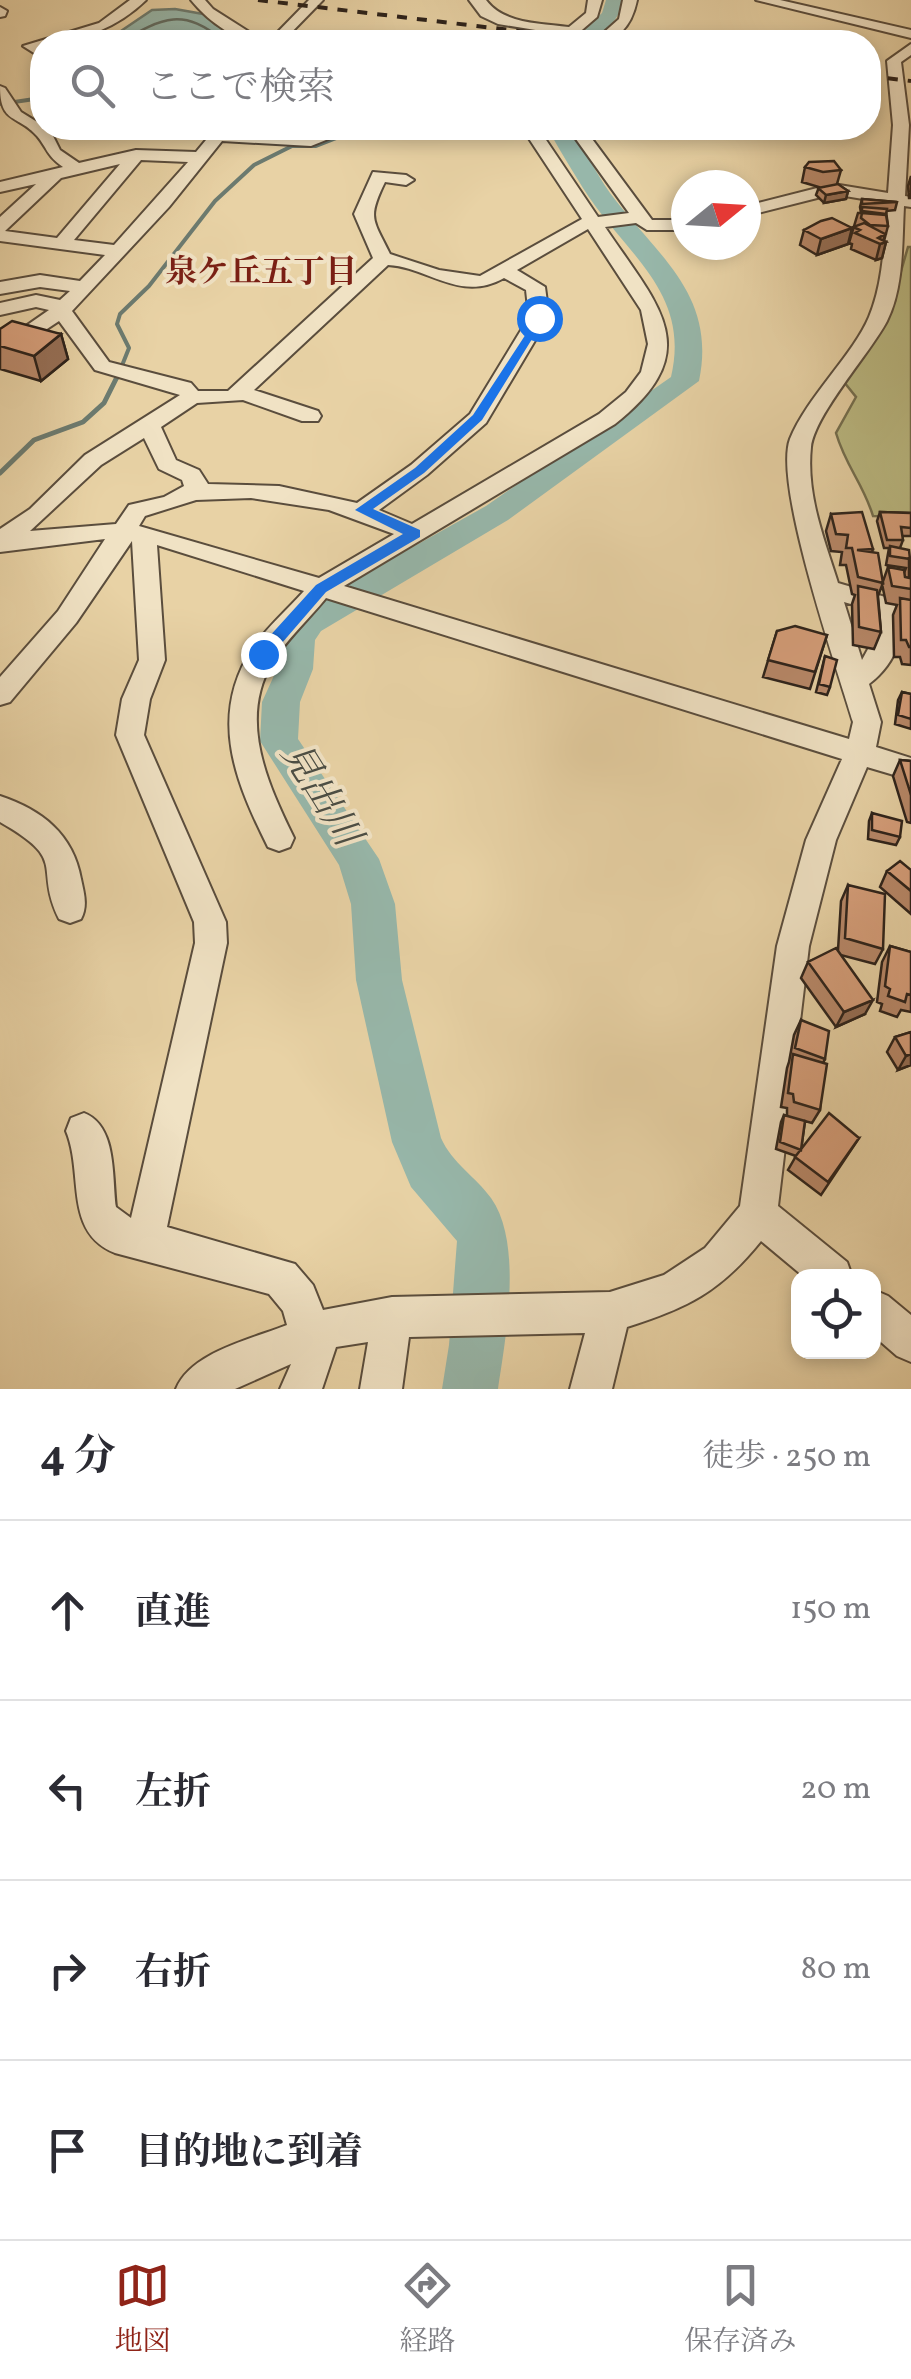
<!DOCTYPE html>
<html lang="ja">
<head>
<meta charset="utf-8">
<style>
	:root { --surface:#fff; --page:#f7f7f7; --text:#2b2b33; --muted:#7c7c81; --line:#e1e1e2; --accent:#8f2418 }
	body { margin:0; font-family:Vollkorn,"Noto Serif JP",serif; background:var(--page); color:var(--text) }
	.controls { position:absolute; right:30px; bottom:30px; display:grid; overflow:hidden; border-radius:20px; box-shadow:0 5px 15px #0003 }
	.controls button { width:90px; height:90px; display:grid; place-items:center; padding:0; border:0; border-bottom:2px solid var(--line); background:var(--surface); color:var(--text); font:50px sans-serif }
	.compass { position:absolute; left:671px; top:170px; width:90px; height:90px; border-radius:50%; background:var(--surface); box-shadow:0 5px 15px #0003; rotate:72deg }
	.stop { position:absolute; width:30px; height:30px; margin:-22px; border:8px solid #1a73e8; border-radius:50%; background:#fff }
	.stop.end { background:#1a73e8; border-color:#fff; box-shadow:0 2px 10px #0008 }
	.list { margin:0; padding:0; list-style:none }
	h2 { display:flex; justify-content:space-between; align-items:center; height:130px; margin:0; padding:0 40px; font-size:42px }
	h2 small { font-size:32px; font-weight:400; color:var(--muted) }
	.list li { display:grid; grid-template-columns:65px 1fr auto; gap:30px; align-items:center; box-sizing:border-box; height:180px; padding:0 40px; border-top:2px solid var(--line) }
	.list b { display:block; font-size:38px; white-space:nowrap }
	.list em { font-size:32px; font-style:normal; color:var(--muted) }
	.icon { flex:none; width:55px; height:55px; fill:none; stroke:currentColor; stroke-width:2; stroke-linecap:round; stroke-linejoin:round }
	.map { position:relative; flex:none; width:911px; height:1389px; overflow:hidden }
	.search { position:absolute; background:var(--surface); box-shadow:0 5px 15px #0003; left:30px; right:30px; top:30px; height:110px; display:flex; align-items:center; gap:25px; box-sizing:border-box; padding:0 35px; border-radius:40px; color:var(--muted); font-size:38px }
	.sheet { height:850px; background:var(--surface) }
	nav { display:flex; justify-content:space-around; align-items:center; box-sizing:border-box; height:140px; border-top:2px solid var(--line); background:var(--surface); font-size:28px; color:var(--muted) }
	nav a { display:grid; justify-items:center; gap:5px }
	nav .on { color:var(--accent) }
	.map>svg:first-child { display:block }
	.green { fill:#bbba82; stroke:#736e4e; stroke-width:2.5 }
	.water { fill:#97b7aa; stroke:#6c7b70; stroke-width:2.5 }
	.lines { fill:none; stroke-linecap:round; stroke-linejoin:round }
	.shore { stroke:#616c62; stroke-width:2.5 }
	.stream-far1 { stroke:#6c7b70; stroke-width:4 }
	.stream { stroke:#6c7b70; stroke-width:5 }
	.river { fill:#97b7aa; fill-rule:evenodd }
	.minor-casing { stroke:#5a4d3d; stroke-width:4 }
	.minor { fill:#f0e2c4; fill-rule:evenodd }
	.rail { stroke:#2b211a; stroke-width:4; stroke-dasharray:10 10; stroke-linecap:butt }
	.wall { fill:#b9896a; stroke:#2b211a; stroke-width:2.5 }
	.shaded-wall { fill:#966f56; stroke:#2b211a; stroke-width:2.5 }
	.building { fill:#d79f7b; stroke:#2b211a; stroke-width:2.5 }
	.route { fill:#1a73e8 }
	.labels { text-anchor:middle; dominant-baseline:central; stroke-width:8; stroke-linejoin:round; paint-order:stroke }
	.far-neighbourhood-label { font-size:32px; font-weight:bold; fill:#7a1f14; stroke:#f0e2c4 }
	.water-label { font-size:38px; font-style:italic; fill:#4b4e45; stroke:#f0e2c4 }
</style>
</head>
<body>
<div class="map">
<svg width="911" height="1389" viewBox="0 0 911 1389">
	<rect width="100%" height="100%" fill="#e8d2a5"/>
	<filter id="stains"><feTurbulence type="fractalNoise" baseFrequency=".002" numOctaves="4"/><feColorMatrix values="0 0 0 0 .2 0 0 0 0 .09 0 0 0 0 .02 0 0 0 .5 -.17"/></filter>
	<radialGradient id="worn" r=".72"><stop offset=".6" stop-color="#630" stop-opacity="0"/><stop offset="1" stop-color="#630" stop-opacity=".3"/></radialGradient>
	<path class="green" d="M908 247H911V517L873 516C863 483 846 467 836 433L856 397 844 382 886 323Z"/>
	<path class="water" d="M175 9 203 14 237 40 118 42 109 39 152 10Z"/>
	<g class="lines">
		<path class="shore" d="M120 42C164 17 183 7 225 42"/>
		<path class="stream-far1" d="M1 104 41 98
			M117 378 129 348 117 324 120 314 149 286 215 201 254 165 292 146H316L362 128"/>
		<path class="stream" d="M0 473 34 440 83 422 104 403 118 375"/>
		<path class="river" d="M606 0H624C617 27 595 42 569 42L602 13Z
			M547 128H568C585 148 595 172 610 193 657 256 717 294 699 381L508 520 321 631 315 640 313 669 300 702 298 739 379 859 395 904 402 980 441 1138C452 1163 476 1177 491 1198 523 1243 506 1336 498 1389H442L449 1345 457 1241 411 1187 392 1142 356 980 351 904 339 865 260 741 262 702 277 669 279 639 295 613 486 506 671 377C689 300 638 263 596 207 578 182 562 153 547 128Z"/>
		<g class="minor-casing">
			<path id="minor" d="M130 0H146C118 27 82 42 42 42V58L23 46 99 23Z
				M191 0H205L213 9 265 42C238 44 208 21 191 0Z
				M309 0H323L282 42H268Z
				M469 0H486C504 24 539 23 569 27L586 13 588 0H602L597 17 568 42H553L560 34 498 24 481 16Z
				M623 0H637C632 24 620 42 593 42L619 19Z
				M756 0H780L911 30V38Z
				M0 7 7 11 5 16 0 17Z
				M911 44V55L901 62 909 125 905 196 911 197V207L904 206C902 243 904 287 887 321 871 352 815 414 811 447 806 495 824 538 838 583L892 599C910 631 896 663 869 684L881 722 876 747 911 758V780L867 767 836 840 809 946 778 1206 847 1262 852 1276H803L761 1241C720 1292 687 1308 627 1327L612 1389H570L585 1333 409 1337 402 1389H360L368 1342 336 1347 322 1389H280L291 1364 235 1389H176C191 1352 252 1339 287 1325L283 1311 269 1294 115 1253C63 1232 84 1174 66 1131L71 1118 84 1113C117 1126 112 1176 116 1207L131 1218 195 943 194 922 116 735 122 699 139 660 132 541 76 623 10 702 0 705V677L58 611 105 539 0 552V529L30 509 85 455 180 395 95 370 59 321 0 360V344L49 310 36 307 0 315V303L36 295 60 300 70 291 40 287 0 294V282L40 275 80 281 105 255 0 241V217L36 184 0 192V182L63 167C46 155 48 149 37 136 18 114 0 125 0 86L5 88 21 112 50 130 60 150 79 163 136 150 196 152 216 128H232L229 132 310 136 334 128H356L311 146 222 141 169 207 72 311 109 362 191 383 198 391H228L373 258 354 214 373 172 406 175 414 180 406 185 385 182C367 219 373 219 390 254L439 270 480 276 582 219 522 128H538L598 217 629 213 568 128H584L652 220H686V230H647L636 223 605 227C657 305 709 350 615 424L344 586 849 739 853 722C837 668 773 484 790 439 807 397 853 355 869 317 884 281 884 241 887 203L833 194 746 216V206L833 184 888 193 893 125 887 61ZM141 160 188 162 114 245 74 240ZM120 164 57 238 5 231 61 178ZM588 229 641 310 648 344 641 372 626 392 599 414 412 524 379 510 427 475 486 423 549 317 545 287 517 270ZM388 265C428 267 460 303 504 278L526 290 529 317 470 414 411 465 357 503 279 486 208 484 199 470 176 460 161 427 197 403 243 400 302 421H318L321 416 318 411 254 390ZM144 438 159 469 182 480 184 486 164 497 129 505 116 524 30 531 101 465ZM251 498 329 510 394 534 319 578 139 526 145 516 196 500ZM157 545 304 591C287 610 266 628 252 649 208 717 236 783 268 847L279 851 290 847 294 838C268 785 238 720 272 663 286 640 309 619 326 598L842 759 806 840 777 946 740 1206 705 1248 664 1275 610 1292 392 1297 323 1310 313 1285 295 1264 167 1227 227 943 226 922 144 735 150 699 165 660ZM844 602 871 610 873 640 862 660Z
				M0 796C42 810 73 834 81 879 84 893 88 906 81 919L70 923 59 919C33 865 70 862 0 822Z
				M874 1290 888 1296 911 1315V1362L897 1356 874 1336Z"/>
		</g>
		<use href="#minor" class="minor"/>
		<path class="rail" d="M258 0 611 42
			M868 76 911 81"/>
	</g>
	<path class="wall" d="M805 167 841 170 837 184 848 191 846 199 824 203 816 195 819 187 802 182Z
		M911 176V198H909L908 186Z
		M862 199 897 202 895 210 886 211 888 226 884 241 886 242 882 258 876 260 851 249 852 244 849 243 858 213H861L860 207Z
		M804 230 848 244 817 255 800 245Z
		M0 329 61 334 68 359 41 381 0 369Z
		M880 512 911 513V536H902L903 540 900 548 911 560V665L902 664 900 657H894L893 615 897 605 886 603 882 584 888 567 904 573 906 568 886 565 889 548H884L877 521Z
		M831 514 873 549 872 552 883 583 878 596 881 632 874 649 853 645 852 604 855 595 852 594 846 565H840L842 552 831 551 826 531Z
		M777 631 827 635 810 689 763 677Z
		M825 656 830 687 827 695 816 692Z
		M902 692 911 694V729L895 724 898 700Z
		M900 760 911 761V823L907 822 893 776Z
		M872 813 900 837 896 845 868 839 869 821Z
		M911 870V914L880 887 887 871Z
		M848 885 883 949 875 964 841 955 865 1014 836 1027 801 978 808 962 838 950 841 901Z
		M890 946 911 952V1012L901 1010 897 1017 880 1011 882 1004 877 1002 882 962Z
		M801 1020 825 1059 823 1063 820 1110 812 1123 805 1121 801 1150 859 1138 821 1195 788 1170 796 1156 776 1149 781 1122 784 1115 787 1116V1108L781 1107 787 1068 789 1062 794 1035Z
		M911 1032V1065L898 1070 887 1052 895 1037Z"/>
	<path class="shaded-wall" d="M848 191 846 199 824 203 826 195Z
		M852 228 848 244 817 255 821 239Z
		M885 234 883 243 886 242 882 258 876 260 880 244 878 238Z
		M61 334 68 359 41 381 34 356Z
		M873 1000 865 1014 836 1027 844 1012Z
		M911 1054V1065L898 1070 906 1056Z"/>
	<path class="building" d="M834 161 841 170 823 172 805 167 809 162Z
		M838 184 848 191 826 195 818 188Z
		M862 199 897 202 862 204Z
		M862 207 887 209 886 214 862 211Z
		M862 213 886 215 888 226 870 225 861 218Z
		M832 218 852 228 821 239 804 230 821 221Z
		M864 223 885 234 878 238 886 242 880 244 855 233 860 230 853 227Z
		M12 321 61 334 34 356 0 346V329Z
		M862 512 873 549 857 550 878 553 883 583 858 577 852 548H846L848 535 836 534 831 514Z
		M880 512 911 513V528L901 527 903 540H887Z
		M890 546 909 550 910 559 890 556Z
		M909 559 911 560V589L892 586 888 567 904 570 905 577 909 578Z
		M858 586 877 590 881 632 859 627Z
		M900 598 911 600V647H909L906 640H901Z
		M795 626 827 635 815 672 768 660 777 631Z
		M825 656 837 660 830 687 819 684Z
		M902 692 911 694V719L898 715Z
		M900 760 911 761V795Z
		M872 813 902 821 900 837 872 830Z
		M900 861 911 870V891L887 871Z
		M848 885 885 894 883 949 845 938Z
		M890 946 911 952V995L907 994 905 1002 888 996 890 989 885 986Z
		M836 948 873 1000 844 1012 808 962Z
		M801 1020 829 1031 825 1059 795 1048Z
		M911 1032V1054L906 1056 895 1037Z
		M793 1054 827 1064 820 1110 794 1102 793 1094 788 1093Z
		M829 1113 859 1138 828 1182 795 1157Z
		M784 1115 805 1121 801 1150 780 1142Z"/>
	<path class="route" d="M539 314 545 318 482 420 424 473 373 509 420 530V537L326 592 269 658H257V650L316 585 403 534 355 510 415 468 473 415Z"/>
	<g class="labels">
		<g class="far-neighbourhood-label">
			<text x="261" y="274">泉ケ丘五丁目</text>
		</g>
		<g class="water-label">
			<text transform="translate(319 795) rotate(58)">見出川</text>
		</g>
	</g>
	<rect width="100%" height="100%" filter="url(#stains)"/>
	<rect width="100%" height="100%" fill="url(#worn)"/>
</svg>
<div class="controls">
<button><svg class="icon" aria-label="locate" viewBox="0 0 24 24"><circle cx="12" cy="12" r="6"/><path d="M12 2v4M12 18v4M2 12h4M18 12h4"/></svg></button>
</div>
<svg class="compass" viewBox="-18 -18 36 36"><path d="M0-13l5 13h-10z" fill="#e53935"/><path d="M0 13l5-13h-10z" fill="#7c7c81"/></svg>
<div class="stop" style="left:539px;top:318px"></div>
<div class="stop end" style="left:263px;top:654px"></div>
<div class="search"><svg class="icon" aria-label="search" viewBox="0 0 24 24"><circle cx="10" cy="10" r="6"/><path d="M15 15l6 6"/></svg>ここで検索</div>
</div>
<section class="sheet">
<h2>4 分<small>徒歩 · 250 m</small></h2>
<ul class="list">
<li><svg class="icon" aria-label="ahead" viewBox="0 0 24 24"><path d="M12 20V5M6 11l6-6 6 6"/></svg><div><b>直進</b></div><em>150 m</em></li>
<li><svg class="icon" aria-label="left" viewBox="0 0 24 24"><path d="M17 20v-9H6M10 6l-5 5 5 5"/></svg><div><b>左折</b></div><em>20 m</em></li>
<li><svg class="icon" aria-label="right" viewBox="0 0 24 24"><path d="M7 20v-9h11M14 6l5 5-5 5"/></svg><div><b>右折</b></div><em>80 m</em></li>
<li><svg class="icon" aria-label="arrive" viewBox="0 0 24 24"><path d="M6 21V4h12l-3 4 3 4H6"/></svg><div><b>目的地に到着</b></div></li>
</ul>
</section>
<nav>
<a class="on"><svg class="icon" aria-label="map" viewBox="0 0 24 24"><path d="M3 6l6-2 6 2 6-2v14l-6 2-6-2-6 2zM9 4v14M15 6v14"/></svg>地図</a>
<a><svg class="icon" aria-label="directions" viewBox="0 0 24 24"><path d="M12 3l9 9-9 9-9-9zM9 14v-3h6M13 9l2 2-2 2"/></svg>経路</a>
<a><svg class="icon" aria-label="saved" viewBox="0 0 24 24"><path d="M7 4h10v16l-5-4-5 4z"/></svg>保存済み</a>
</nav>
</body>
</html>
